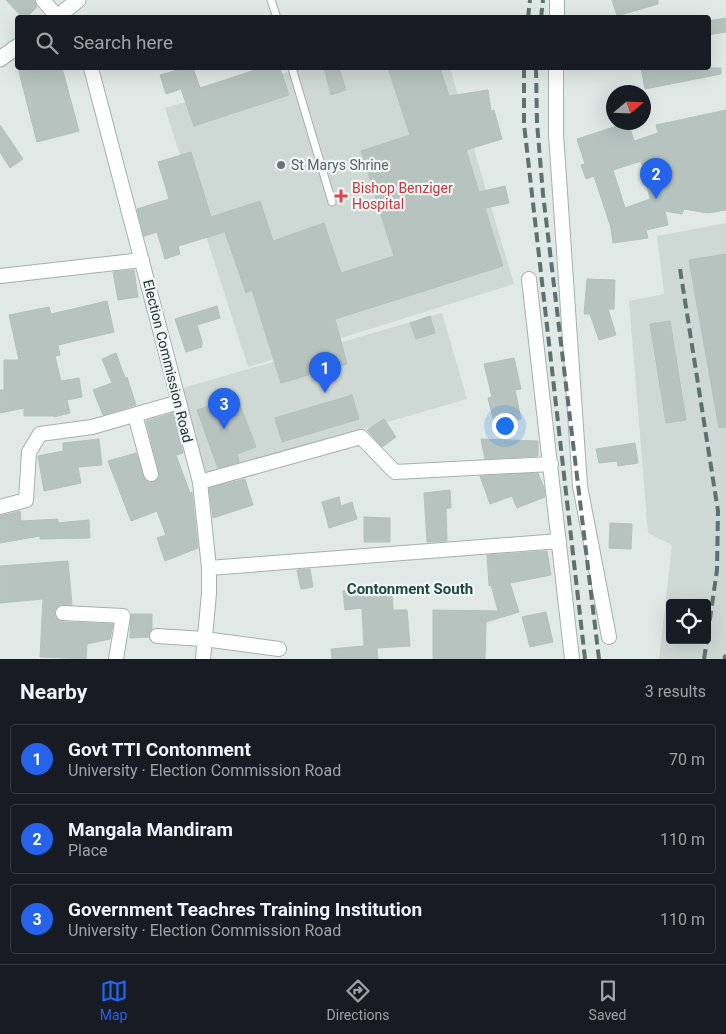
<!DOCTYPE html>
<html lang="en">
<head>
<meta charset="utf-8">
<style>
	:root { --surface:#171b24; --page:#242831; --text:#f1f3f6; --muted:#9ea1a6; --line:#363941; --accent:#2563eb }
	body { margin:0; font-family:Roboto,sans-serif; background:var(--page); color:var(--text) }
	.controls { position:absolute; right:15px; bottom:15px; display:grid; overflow:hidden; border-radius:5px; box-shadow:0 5px 20px #0002 }
	.controls button { width:45px; height:45px; display:grid; place-items:center; padding:0; border:0; border-bottom:1px solid var(--line); background:var(--surface); color:var(--text); font:25px sans-serif }
	.compass { position:absolute; left:606px; top:85px; width:45px; height:45px; border-radius:50%; background:var(--surface); box-shadow:0 5px 20px #0002; rotate:71deg }
	.you { position:absolute; left:504px; top:425px; width:18px; height:18px; margin:-12px; border:4px solid #fff; border-radius:50%; background:#1a73e8; box-shadow:0 0 0 8px #1a73e833 }
	.badge { display:grid; place-items:center; width:32px; height:32px; border-radius:50%; background:var(--accent); color:#fff; font-size:16px; font-weight:700 }
	.pin { position:absolute; translate:-50% -41px; filter:drop-shadow(0 1px 2px #0008) }
	.pin::after { content:''; position:absolute; top:26px; width:18px; height:15px; background:inherit; clip-path:polygon(0 0,100% 0,50% 100%) }
	.list { margin:0; padding:0; list-style:none }
	h2 { display:flex; justify-content:space-between; align-items:center; height:65px; margin:0; padding:0 20px; font-size:21px }
	h2 small { font-size:16px; font-weight:400; color:var(--muted) }
	.list li { display:grid; grid-template-columns:32px 1fr auto; gap:15px; align-items:center; box-sizing:border-box; height:70px; margin:0 10px 10px; padding:0 10px; border:1px solid var(--line); border-radius:5px }
	.list b { display:block; font-size:19px; white-space:nowrap }
	.list p { margin:0; font-size:16px; white-space:nowrap; color:var(--muted) }
	.list em { font-size:16px; font-style:normal; color:var(--muted) }
	.icon { flex:none; width:28px; height:28px; fill:none; stroke:currentColor; stroke-width:2; stroke-linecap:round; stroke-linejoin:round }
	.map { position:relative; flex:none; width:726px; height:659px; overflow:hidden }
	.search { position:absolute; background:var(--surface); box-shadow:0 5px 20px #0002; left:15px; right:15px; top:15px; height:55px; display:flex; align-items:center; gap:12px; box-sizing:border-box; padding:0 18px; border-radius:5px; color:var(--muted); font-size:19px }
	.sheet { height:305px; background:var(--surface) }
	nav { display:flex; justify-content:space-around; align-items:center; box-sizing:border-box; height:70px; border-top:1px solid var(--line); background:var(--surface); font-size:14px; color:var(--muted) }
	nav a { display:grid; justify-items:center; gap:2px }
	nav .on { color:var(--accent) }
	.map>svg:first-child { display:block }
	.built { fill:#ced8d5; fill-rule:evenodd }
	.building { fill:#b6c3bf; stroke:#b3c1bd; fill-rule:evenodd }
	.lines { fill:none; stroke-linecap:round; stroke-linejoin:round }
	.lane-casing { stroke:#a4b0ad; stroke-width:9 }
	.street-casing { stroke:#a4b0ad; stroke-width:16 }
	.secondary-casing { stroke:#a1b3af; stroke-width:17 }
	.lane { stroke:#fff; stroke-width:7 }
	.street { stroke:#fff; stroke-width:14 }
	.secondary { stroke:#fff; stroke-width:15 }
	.rail { stroke:#5d7270; stroke-width:4; stroke-dasharray:10 5; stroke-linecap:butt }
	.worship-dot { fill:#6b7280; stroke:#f0f6f4; stroke-width:2 }
	.health-dot { fill:#e0444e; stroke:#f0f6f4; stroke-width:2 }
	.labels { text-anchor:middle; dominant-baseline:central; stroke-width:4.5; stroke-linejoin:round; paint-order:stroke }
	.worship-label { font-size:14px; fill:#5b616d; stroke:#f0f6f4; text-anchor:start }
	.health-label { font-size:14px; fill:#be3a42; stroke:#f0f6f4; text-anchor:start }
	.street-label { font-size:14px; fill:#233734; stroke:#f0f6f4 }
	.neighbourhood-label { font-size:15px; font-weight:bold; fill:#224642; stroke:#f0f6f4 }
</style>
</head>
<body>
<div class="map">
<svg width="726" height="659" viewBox="0 0 726 659">
	<rect width="100%" height="100%" fill="#e0e9e6"/>
	<path class="built" d="M302 68H450L514 284 248 367 165 108Z
		M726 223V659H659L672 545 648 533 629 301 664 294 657 236ZM670 603H707V640H670Z
		M442 313 467 399 204 475 183 388Z"/>
	<path class="building" d="M6 0H34L37 7 26 18H23Z
		M612 0H658V4L617 16Z
		M726 18V32L708 35V21Z
		M18 68H62L79 131 37 142Z
		M184 68H193L200 88 261 68H280L289 95 194 126 181 89 166 94 160 75Z
		M324 68H339L346 90 331 95Z
		M388 68H440L449 96 488 90 491 111 494 110 502 139 466 150 479 192 505 186 509 203 485 208 503 266 335 319 347 364 281 383 252 290 246 293 225 232 178 246 180 254 165 259 157 232 144 236 137 209 169 199 158 162 191 152 211 217 260 201 273 241 324 223 341 273 394 256 361 151 410 135Z
		M641 68H721V74L645 89Z
		M726 110V210L708 213 684 209 682 214 665 211 668 225 646 230 648 238 613 243 611 228 594 176 586 179 581 165 585 164 577 139 617 126 615 122H628L634 141 658 133 656 125ZM641 161 650 199 625 208 613 170Z
		M0 125 23 159 10 168 0 152Z
		M726 254V427L719 428 689 260Z
		M134 270 138 297 118 300 113 272Z
		M587 279 615 280 614 309H608L616 335 599 340 590 314H584Z
		M107 301 114 332 58 345 60 355 55 356 61 381 79 378 82 397 67 400 70 413 54 417V416H24V408L0 413V390H4V360H19L9 315 49 307 51 314Z
		M217 306 220 318 197 325 202 342V347L186 352 175 319Z
		M430 316 435 333 416 339 410 323Z
		M670 321 686 420 666 423 650 324Z
		M116 353 125 378 127 377 136 405 103 415 93 390 112 383 102 359Z
		M514 358 521 389 515 390 521 419 495 426 488 398 492 397 484 364Z
		M352 395 359 419 282 442 275 418Z
		M237 397 256 447 237 454 239 462 218 468 197 410Z
		M173 413 183 453 176 455 190 493 192 492 198 548 165 561 157 538 166 535 157 511 131 521 108 461 136 453 145 480 149 483 157 480 159 477V472L146 421Z
		M384 419 396 437 382 447 367 430Z
		M99 439 102 465 78 467 81 483 44 491 38 456 63 451V443Z
		M481 439 538 441V456L485 459Z
		M635 443 638 463 618 466 617 461 599 463 596 449Z
		M538 473 544 488 545 497 517 508 512 496 490 504 480 476Z
		M245 479 253 505 213 518 209 488Z
		M450 490 451 508H446L447 541 427 542 424 493Z
		M339 497 341 506 352 502 357 519 329 528 322 502Z
		M20 511 21 521 58 519V523L89 520 90 538 40 539V536L0 543V516Z
		M364 517 390 518V542H364Z
		M610 523 632 524 631 549 609 548Z
		M547 551 551 575 510 583 519 612 486 622 485 659H433V610L498 611 491 585 489 586 487 555Z
		M68 561 72 605H59L54 612 55 617 63 622 113 624 110 639 87 644 86 659 40 657 43 599 0 603V566Z
		M310 569 313 587 301 589 297 570Z
		M392 587 393 610H407L410 646 377 648 378 659H332L331 649 364 646 362 608 345 610 343 591Z
		M546 612 553 642 530 647 522 617Z
		M131 614H152V629L150 632 149 637 130 638Z"/>
	<g class="lines">
		<g class="lane-casing">
			<path id="lane" d="M271 0 277 18
				M292 68 332 202"/>
		</g>
		<g class="street-casing">
			<path id="street" d="M43 0 58 18
				M557 18V0
				M91 68 200 482 209 568V593L203 659
				M556 68V134L580 486 609 637
				M0 276 142 260
				M529 279 572 659
				M135 415 151 474
				M200 482 361 437 395 472 551 464
				M0 507 26 500 29 452 40 434 92 427 179 402
				M209 568 559 541
				M63 613 123 616 116 659
				M157 636 204 639 279 649"/>
		</g>
		<g class="secondary-casing">
			<path id="secondary" d="M56 18 78 0
				M0 59 18 46"/>
		</g>
		<use href="#lane" class="lane"/>
		<use href="#street" class="street"/>
		<use href="#secondary" class="secondary"/>
		<path class="rail" d="M528 18 530 0
			M541 18 543 0
			M524 68V124L585 659
			M536 68 537 123 543 194 599 659
			M680 269 718 511 717 570 707 639
			M704 659 707 640
			M724 659 726 655"/>
	</g>
	<circle class="worship-dot" cx="281" cy="165" r="5"/>
	<path class="health-dot" d="M338.5 188.5h5v5h5v5h-5v5h-5v-5h-5v-5h5z"/>
	<g class="labels">
		<g class="worship-label">
			<text x="291" y="165">St Marys Shrine</text>
		</g>
		<g class="health-label">
			<text x="352" y="188">Bishop Benziger<tspan x="352" dy="16">Hospital</tspan></text>
		</g>
		<g class="street-label">
			<text transform="translate(168 361) rotate(76)">Election Commission Road</text>
		</g>
		<g class="neighbourhood-label">
			<text x="410" y="589">Contonment South</text>
		</g>
	</g>
</svg>
<div class="controls">
<button><svg class="icon" aria-label="locate" viewBox="0 0 24 24"><circle cx="12" cy="12" r="6"/><path d="M12 2v4M12 18v4M2 12h4M18 12h4"/></svg></button>
</div>
<svg class="compass" viewBox="-18 -18 36 36"><path d="M0-13l5 13h-10z" fill="#e53935"/><path d="M0 13l5-13h-10z" fill="#9ea1a6"/></svg>
<div class="you"></div>
<div class="pin badge" style="left:325px;top:393px">1</div>
<div class="pin badge" style="left:656px;top:199px">2</div>
<div class="pin badge" style="left:224px;top:429px">3</div>
<div class="search"><svg class="icon" aria-label="search" viewBox="0 0 24 24"><circle cx="10" cy="10" r="6"/><path d="M15 15l6 6"/></svg>Search here</div>
</div>
<section class="sheet">
<h2>Nearby<small>3 results</small></h2>
<ul class="list">
<li><span class="badge">1</span><div><b>Govt TTI Contonment</b><p>University · Election Commission Road</p></div><em>70 m</em></li>
<li><span class="badge">2</span><div><b>Mangala Mandiram</b><p>Place</p></div><em>110 m</em></li>
<li><span class="badge">3</span><div><b>Government Teachres Training Institution</b><p>University · Election Commission Road</p></div><em>110 m</em></li>
</ul>
</section>
<nav>
<a class="on"><svg class="icon" aria-label="map" viewBox="0 0 24 24"><path d="M3 6l6-2 6 2 6-2v14l-6 2-6-2-6 2zM9 4v14M15 6v14"/></svg>Map</a>
<a><svg class="icon" aria-label="directions" viewBox="0 0 24 24"><path d="M12 3l9 9-9 9-9-9zM9 14v-3h6M13 9l2 2-2 2"/></svg>Directions</a>
<a><svg class="icon" aria-label="saved" viewBox="0 0 24 24"><path d="M7 4h10v16l-5-4-5 4z"/></svg>Saved</a>
</nav>
</body>
</html>
